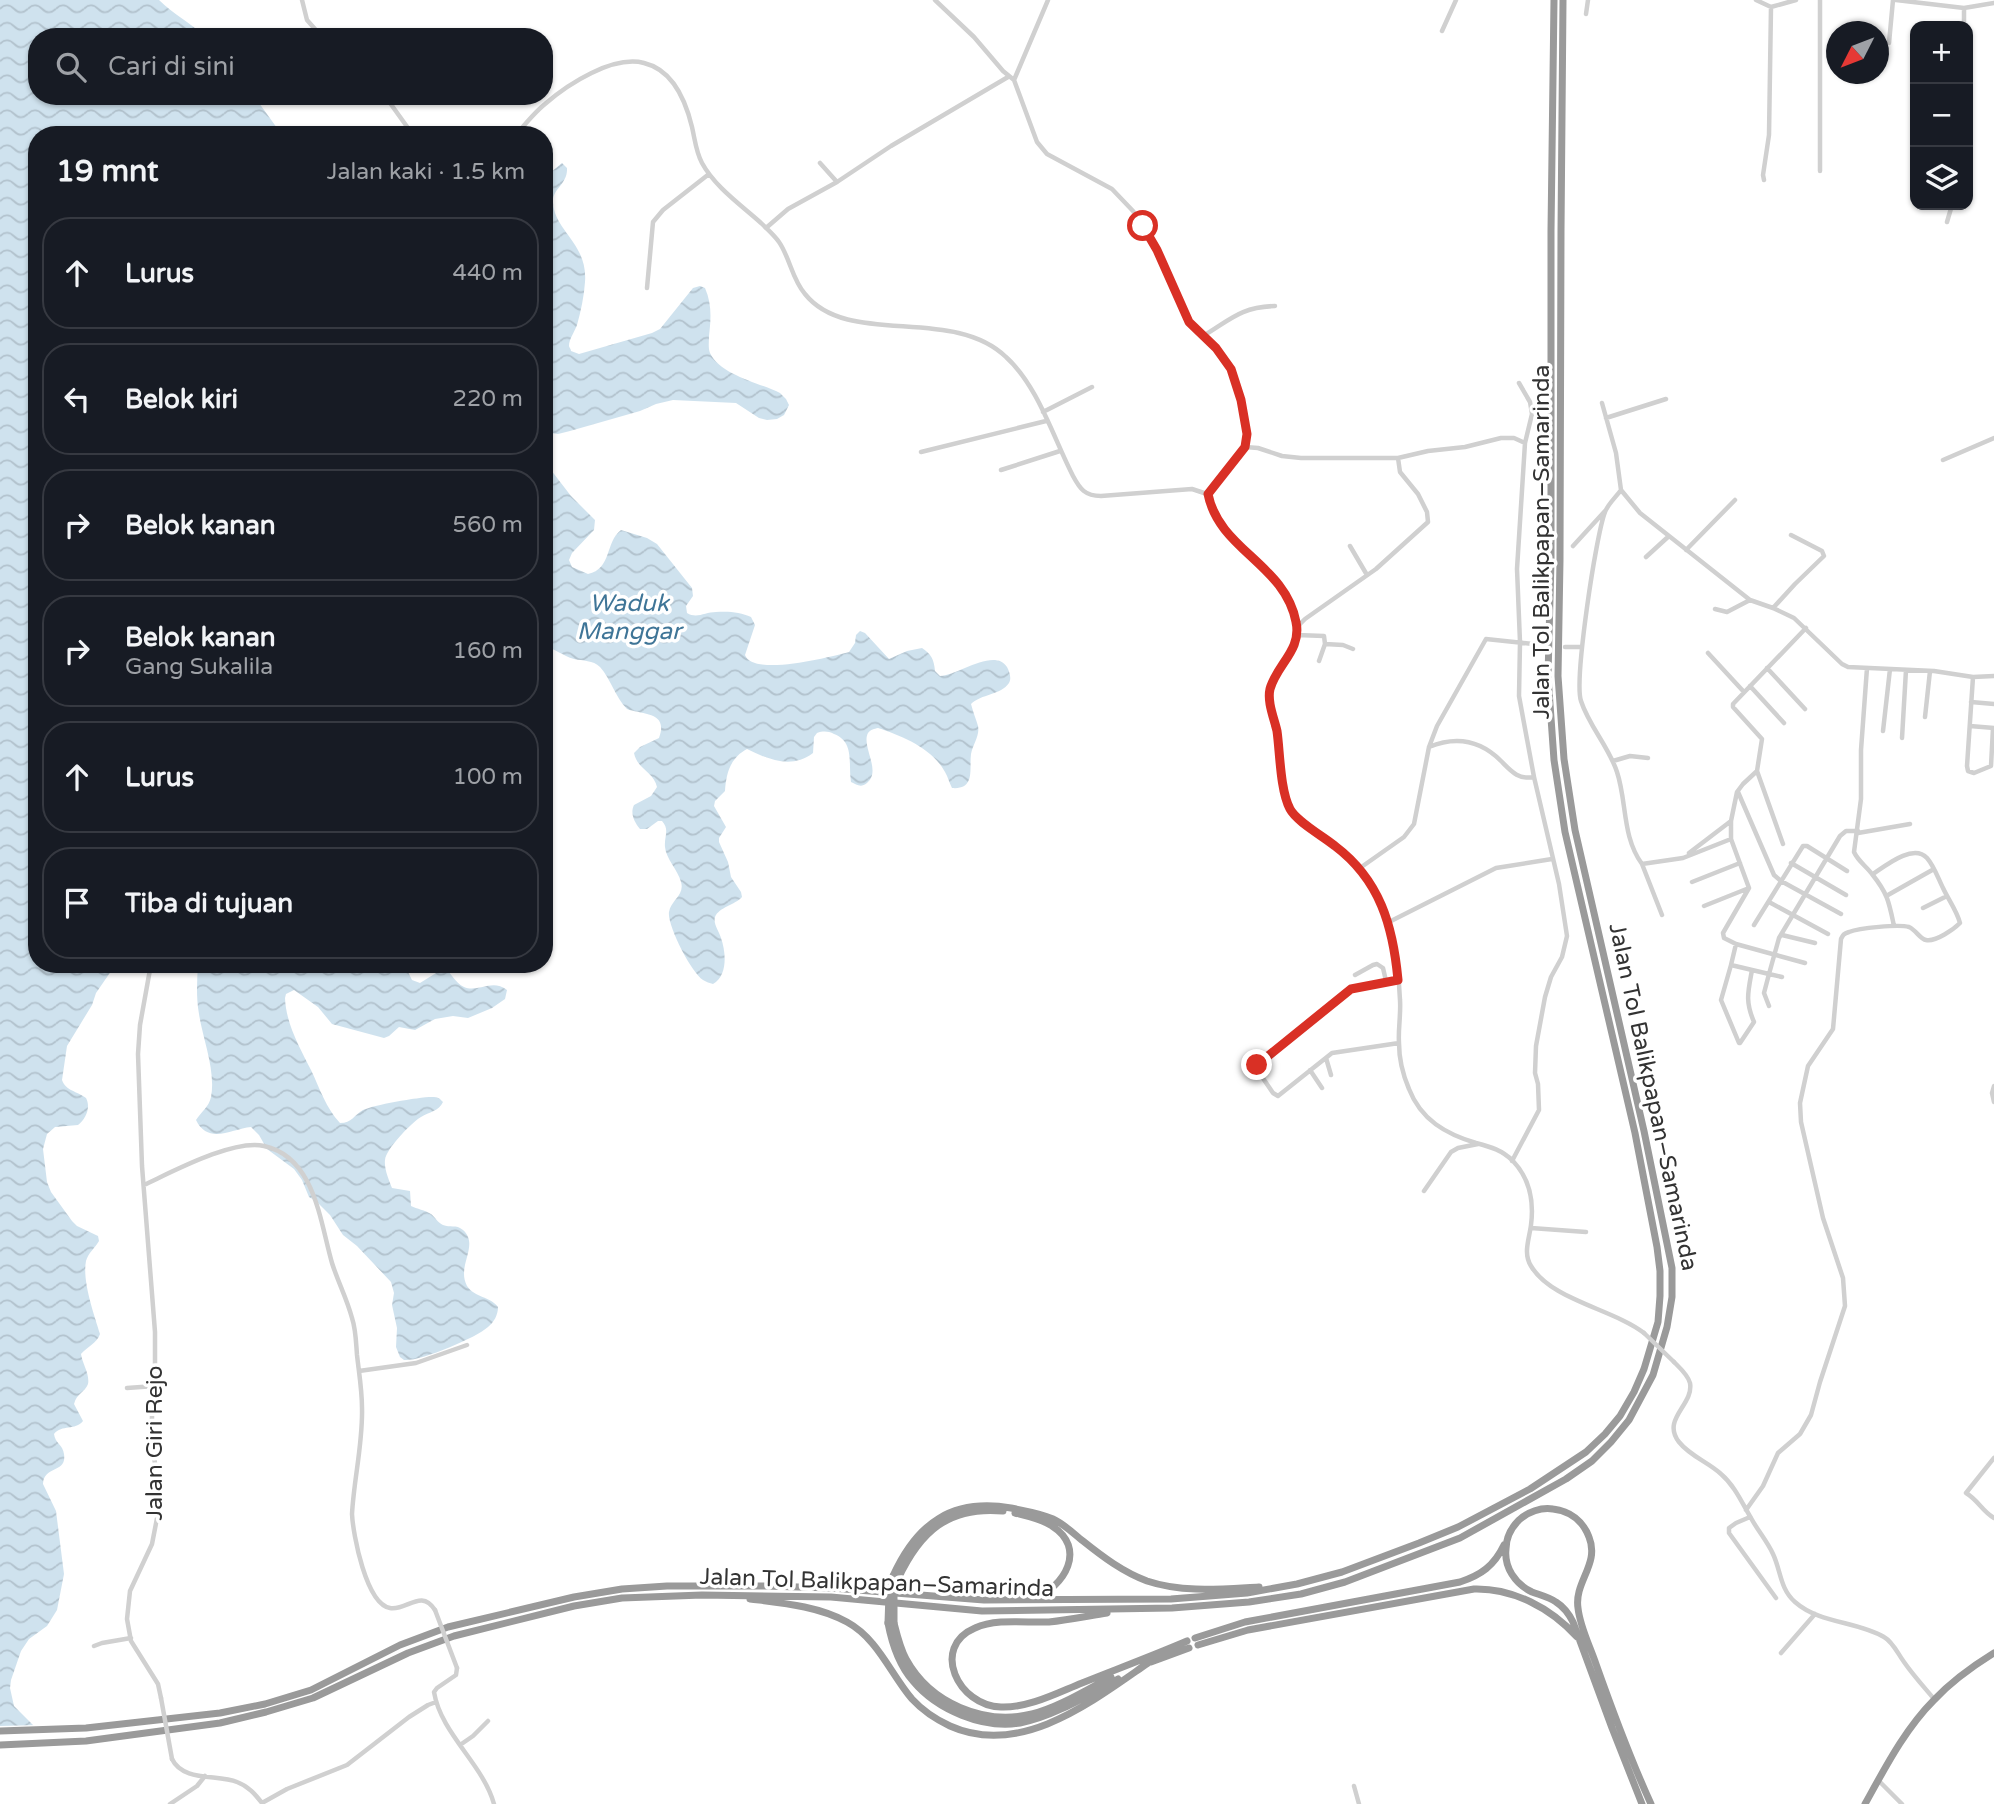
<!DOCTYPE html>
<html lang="id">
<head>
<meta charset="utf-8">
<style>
	:root { --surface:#171b24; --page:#242831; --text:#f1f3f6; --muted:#9ea1a6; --line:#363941 }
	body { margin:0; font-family:"Varela Round",sans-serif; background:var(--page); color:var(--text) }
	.controls { position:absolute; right:21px; top:21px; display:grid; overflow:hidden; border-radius:14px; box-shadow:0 2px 5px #0004 }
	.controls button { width:63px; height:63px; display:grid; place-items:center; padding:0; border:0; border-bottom:2px solid var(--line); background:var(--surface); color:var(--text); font:35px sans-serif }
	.compass { position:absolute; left:1826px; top:21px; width:63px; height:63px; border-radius:50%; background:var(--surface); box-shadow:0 2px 5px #0004; rotate:228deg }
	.stop { position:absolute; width:21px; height:21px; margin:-16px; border:5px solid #d93025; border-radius:50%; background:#fff }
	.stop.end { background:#d93025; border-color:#fff; box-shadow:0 2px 7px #0008 }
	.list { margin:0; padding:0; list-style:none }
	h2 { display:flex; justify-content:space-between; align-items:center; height:91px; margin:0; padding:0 28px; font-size:30px }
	h2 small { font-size:23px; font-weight:400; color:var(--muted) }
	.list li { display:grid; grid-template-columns:46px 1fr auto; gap:21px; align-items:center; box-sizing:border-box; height:112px; margin:0 14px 14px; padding:0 14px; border:2px solid var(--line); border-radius:28px }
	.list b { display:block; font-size:26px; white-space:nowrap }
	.list p { margin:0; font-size:23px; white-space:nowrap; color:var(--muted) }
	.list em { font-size:23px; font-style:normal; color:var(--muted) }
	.icon { flex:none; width:38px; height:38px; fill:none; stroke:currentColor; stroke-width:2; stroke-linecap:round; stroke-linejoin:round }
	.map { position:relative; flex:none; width:1994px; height:1804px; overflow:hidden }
	.search { position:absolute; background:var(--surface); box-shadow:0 2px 5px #0004; left:28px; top:28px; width:525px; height:77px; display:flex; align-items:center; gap:18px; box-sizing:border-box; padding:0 24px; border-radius:28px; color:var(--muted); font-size:26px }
	.panel { position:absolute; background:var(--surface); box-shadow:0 2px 5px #0004; left:28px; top:126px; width:525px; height:847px; border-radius:28px }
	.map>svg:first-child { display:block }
	.water { fill:url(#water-waves) }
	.pier { fill:#fff }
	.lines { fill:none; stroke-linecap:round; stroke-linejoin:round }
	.minor { stroke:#d0d0d0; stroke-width:4.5 }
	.highway { stroke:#9a9a9a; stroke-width:7 }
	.minor-bridge { stroke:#d0d0d0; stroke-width:4.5 }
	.highway-bridge { stroke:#9a9a9a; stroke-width:7 }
	.route { stroke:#d93025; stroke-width:9 }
	.labels { text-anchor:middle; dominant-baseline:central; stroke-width:7; stroke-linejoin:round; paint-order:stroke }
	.street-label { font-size:23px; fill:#333; stroke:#fff }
	.water-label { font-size:24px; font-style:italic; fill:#3f7597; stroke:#fff }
</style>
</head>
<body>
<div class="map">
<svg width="1994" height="1804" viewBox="0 0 1994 1804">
	<defs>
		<pattern id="water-waves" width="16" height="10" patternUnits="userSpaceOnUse" patternTransform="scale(1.75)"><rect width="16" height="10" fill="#cfe2ee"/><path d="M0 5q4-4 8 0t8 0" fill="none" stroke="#b2c2cd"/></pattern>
	</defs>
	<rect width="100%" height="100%" fill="#fff"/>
	<path class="water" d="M0 0H159C173 14 191 23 205 37H37V96H254L282 135H37V218C33 222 33 222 32 228 32 238 33 274 37 281V549L34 559 37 615V964H116L96 993 92 1005 67 1046 62 1080C66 1091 77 1091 86 1098 91 1107 86 1119 78 1125L55 1127 47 1134 43 1149 47 1182 51 1192 72 1221 77 1226 98 1236 99 1241C95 1248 88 1253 86 1261 82 1281 94 1314 100 1334 97 1343 87 1347 81 1354 82 1363 90 1374 88 1384 85 1392 77 1393 74 1404L83 1421C75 1431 62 1424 54 1434 55 1443 63 1445 64 1454 67 1474 44 1465 43 1484L56 1511 64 1574 57 1610 47 1626 29 1639 21 1651 11 1680 10 1688 14 1706 36 1728 0 1744Z
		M562 163 567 168C568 184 552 189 553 202 554 231 588 243 585 282 584 296 581 311 577 325 575 331 569 339 569 346 569 347 571 349 571 351L579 354 652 333 660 329 693 288 700 286 705 288C712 304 711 319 709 336 709 341 708 348 710 353 720 375 760 383 780 393L786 399 789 405 784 415 777 419 767 420 759 418 736 403 673 400 656 404 640 411 570 431 558 434 544 432V183L550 173Z
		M544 461 571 496 595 520 594 530 572 553 569 560 572 567 588 574C612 569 605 542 621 530L647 538 657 544 692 588 693 596 686 606 687 613C697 619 705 612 716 612 728 611 741 612 751 617L755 625 745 655C753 677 830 657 849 652L855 643 856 635 860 631 865 633 889 659 907 651 922 648C931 654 934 659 935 671L940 676C957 676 994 647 1007 667 1009 671 1012 678 1009 683 1001 695 981 694 971 704 973 712 976 719 978 726 980 736 973 744 971 754 969 768 976 790 952 788 949 782 948 777 945 772 932 748 902 736 878 728 874 729 871 729 868 733 861 746 882 771 867 783 861 788 857 785 851 782 848 764 855 742 834 734 828 731 823 731 817 733L814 737 813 753C792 769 769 760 747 749 730 758 726 774 725 791L715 801 714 806 726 827 719 838V842L728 862 731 877 741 892 742 897C735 905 719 907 715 917 713 924 719 931 721 938 726 952 728 976 713 984 710 983 706 982 703 980 691 972 667 925 669 912 671 900 685 895 681 882 678 870 666 859 665 847 664 836 670 830 662 821H658L647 829H640C634 822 630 813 634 805L651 796 657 787C654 772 637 769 634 753L640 747 659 738C669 711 642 715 627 709 615 697 611 679 600 667 593 660 583 661 574 659 563 656 554 648 544 646Z
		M198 964H380L387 970 397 972 402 968H406L412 980 420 983 444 968C452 973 455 983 464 987 478 993 492 978 507 990L505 999 492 1008 468 1018 453 1016 435 1019 415 1030 399 1027 389 1036 384 1038 332 1024 318 1007 294 990 286 994 285 998C286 1024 300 1048 311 1070 320 1089 326 1108 340 1123 352 1123 354 1115 363 1110 373 1105 423 1096 434 1097 440 1098 439 1098 443 1102 439 1111 429 1112 421 1117 411 1123 386 1149 385 1160 384 1169 389 1180 392 1188L410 1191 411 1206C417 1209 425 1210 431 1214 435 1217 438 1223 443 1225 450 1228 456 1224 463 1230 480 1245 456 1266 467 1286 475 1298 490 1296 498 1307 498 1315 494 1322 488 1327 476 1338 419 1362 404 1360L400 1357 396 1347 397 1328 392 1305 394 1293 391 1282 357 1246 343 1235 330 1215 316 1201 309 1197 302 1180 294 1169 267 1149 259 1135 251 1127C232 1129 208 1145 196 1120 201 1112 209 1107 211 1097 216 1071 203 1040 199 1014 196 997 197 981 198 964Z"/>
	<path class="pier" d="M38 1725 41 1730 38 1740 0 1747V1726Z"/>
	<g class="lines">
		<path class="minor" d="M302 0 307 20 322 37
			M935 0 974 37 1003 71 1014 80 1037 142 1047 154 1112 189 1133 211 1157 250 1189 322 1216 348 1233 373 1244 414 1246 443 1245 447 1207 494
			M1756 0 1771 7 1796 0
			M1896 0 1964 8 1994 3
			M1586 14 1588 0
			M1964 26V8
			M1442 31 1456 0
			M1889 43 1893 0
			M1014 80 1048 0
			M385 96 413 135
			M516 135C525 124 534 113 545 104 568 84 613 55 644 63 673 70 686 102 692 127 695 140 696 152 702 163 715 187 741 205 761 223 767 229 774 235 779 242 790 258 792 279 805 294 848 348 952 305 1006 357 1038 386 1053 437 1073 476 1080 489 1085 496 1101 496L1192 489 1207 494
			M820 163 837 182
			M1820 171V0
			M1764 180 1763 175 1769 135 1771 7
			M1947 222 1952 205
			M766 228 788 209 837 182 891 146 1008 77
			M647 288 653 222 663 210 709 174
			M1203 336C1231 319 1241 307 1275 306
			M1519 383 1530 402 1532 414 1525 443 1517 569 1520 642 1519 696 1534 777
			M1602 403 1616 453 1621 490 1640 513 1750 600 1773 608 1794 618 1842 664 1848 667 1934 671 1973 677 1994 676
			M1043 412 1092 387
			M1606 418 1666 399
			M1245 447 1258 448 1282 456 1301 458H1398L1428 451 1465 447 1501 438H1514L1525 443
			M921 452 1046 421
			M1943 460 1994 438
			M1001 470 1060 451
			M1621 490C1616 497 1608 504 1605 512 1596 535 1574 680 1581 701 1589 726 1609 747 1617 772 1627 802 1622 837 1642 864L1683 858 1731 839
			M1207 494C1211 508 1217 521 1226 532 1238 548 1256 558 1270 572 1283 586 1299 616 1297 635 1295 657 1275 672 1269 693L1287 800 1291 811 1297 817C1318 832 1341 847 1359 866 1390 903 1398 954 1400 1000 1401 1015 1398 1029 1399 1043 1399 1058 1403 1075 1409 1089 1421 1120 1446 1134 1476 1143 1491 1147 1502 1150 1513 1161 1530 1179 1534 1202 1531 1225 1529 1240 1523 1253 1531 1266 1551 1300 1613 1309 1644 1333
			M1350 546 1367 575
			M1573 546 1605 511
			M1686 550 1735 500
			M1646 557 1669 536
			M1773 608 1795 584 1824 556 1822 551 1791 535
			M1715 609 1727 612 1750 600
			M1298 626 1305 619 1376 569 1428 522 1427 512 1418 494 1400 472 1398 458
			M1297 635 1324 636 1325 644 1319 661
			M1325 644 1343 645 1353 649
			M1565 647H1582
			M1708 653 1744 692
			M1767 668 1805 709
			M1867 668 1861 750V799L1854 852C1858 861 1866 866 1872 874 1888 894 1889 902 1894 926
			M1973 677 1967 766 1968 771 1974 773 1991 766 1993 728
			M1750 686 1784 723
			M1971 702 1994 704
			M1925 717 1930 671
			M1970 726 1994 728
			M1883 731 1890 669
			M1902 738 1906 670
			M1429 747C1456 736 1480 740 1501 761 1511 771 1518 780 1534 777L1559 884 1567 936 1562 957 1551 977 1545 997 1536 1046 1535 1073 1538 1084 1539 1110 1512 1161
			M1613 761 1630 756 1648 758
			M1757 771 1783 844
			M1738 792 1774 875 1781 881 1841 914
			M1858 833 1910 824
			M1689 853 1731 821
			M1791 863 1846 895
			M1642 864 1662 915
			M1360 868 1404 837 1414 824 1429 747 1437 726 1486 639 1542 645
			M1692 882 1740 863
			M1888 895 1934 869
			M1769 902 1828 934
			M1704 906 1749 888
			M1923 908 1947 896
			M1389 922 1496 868 1552 859
			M1754 925 1803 846H1807L1847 871
			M1782 935 1815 943
			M1736 944 1724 938 1723 933 1749 888 1731 839V821L1737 792 1743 784 1757 771 1762 739 1733 707V704L1806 628
			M151 964 140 1025 138 1054 142 1166 155 1332V1386L152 1409V1448L159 1483V1508L152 1544 130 1591 127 1619 131 1641 158 1684 161 1698
			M1731 965 1736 944 1805 963
			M1355 975 1373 965 1377 964 1383 968 1386 981
			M1398 980 1356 988 1347 992 1257 1064 1256 1068 1273 1093 1278 1096 1332 1053 1399 1043
			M1769 1006 1764 993 1769 974 1782 977
			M1739 1043 1721 1000 1731 965 1769 974 1779 938 1840 836 1846 831H1858
			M1740 1043 1754 1022C1745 1001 1748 992 1752 970
			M1326 1058 1331 1075
			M1310 1070 1322 1088
			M1994 1086 1992 1093 1994 1102
			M144 1185C172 1172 233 1139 264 1146 315 1157 320 1222 332 1263 338 1282 347 1299 352 1318 356 1330 356 1343 357 1355 359 1373 362 1390 362 1408 363 1443 354 1478 352 1514 353 1534 366 1604 390 1608 407 1611 421 1588 435 1610
			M1424 1191 1451 1152 1458 1148 1478 1144
			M1531 1228 1586 1232
			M1674 1362C1680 1368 1688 1375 1690 1383 1694 1405 1661 1419 1679 1442 1690 1456 1708 1462 1721 1474 1735 1486 1742 1503 1751 1518 1758 1531 1767 1541 1773 1554 1781 1571 1780 1589 1795 1602 1820 1624 1857 1621 1884 1637 1893 1642 1898 1654 1904 1662 1913 1675 1924 1687 1934 1699
			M359 1371 416 1363 467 1345
			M127 1388 155 1386
			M1994 1458 1966 1493C1978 1500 1982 1511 1994 1518
			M1746 1510 1763 1486 1778 1453 1800 1434 1811 1415 1820 1382 1845 1306 1843 1278 1823 1218 1801 1122 1800 1103 1808 1066 1833 1029 1841 939C1843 935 1843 934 1849 932 1859 928 1899 924 1909 927 1916 930 1920 939 1926 940 1936 942 1954 929 1960 923 1957 911 1948 899 1943 888 1938 878 1934 866 1927 858 1913 843 1885 866 1873 874
			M1750 1517 1736 1523 1729 1528V1533L1776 1598
			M94 1646 102 1643 131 1638
			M1781 1653 1815 1614
			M457 1668 456 1675 437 1688 434 1692C441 1734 483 1764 494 1804
			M460 1745 473 1736 488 1721
			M172 1759C183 1782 218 1774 237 1782 248 1786 255 1794 262 1803
			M1879 1781 1902 1804
			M1354 1786 1359 1804
			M262 1803 287 1789 347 1765 409 1717 428 1705 436 1702
			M170 1804 197 1786 205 1776"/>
		<path class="highway" d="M1015 1513C1027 1516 1042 1519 1052 1526 1087 1548 1065 1587 1034 1598
			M893 1576C917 1523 952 1498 1011 1508 1025 1511 1040 1513 1053 1519 1064 1524 1074 1534 1083 1541 1103 1557 1123 1572 1147 1581 1183 1593 1221 1589 1259 1587
			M898 1579C920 1532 948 1506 1003 1511
			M750 1599C782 1603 818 1606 847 1622 878 1639 890 1673 912 1699 923 1711 935 1719 950 1726 1021 1758 1093 1701 1148 1663
			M1107 1613C1088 1616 1068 1620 1049 1622 1026 1623 997 1618 975 1628 930 1647 958 1706 1001 1707 1029 1708 1057 1693 1082 1683 1117 1669 1152 1656 1187 1641
			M888 1623C892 1644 899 1665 913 1681 937 1710 983 1729 1020 1723 1055 1716 1088 1695 1118 1679
			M894 1623C897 1635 900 1648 906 1659 930 1703 984 1726 1032 1714 1059 1707 1086 1690 1111 1677
			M1195 1638 1245 1622 1460 1582C1481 1575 1494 1566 1504 1545
			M1198 1645 1248 1630 1474 1589C1513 1588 1551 1608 1577 1637
			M1151 1662 1189 1648
			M0 1731 86 1728 220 1713 265 1704 311 1690 400 1645 448 1627 574 1597 622 1589 667 1586H765L832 1588 984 1600 1171 1599 1247 1593 1297 1584 1342 1572 1419 1543 1458 1527 1530 1489 1586 1452 1605 1434 1620 1416 1634 1392 1644 1369 1658 1322 1660 1296V1271L1657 1247 1635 1133 1565 832 1554 760 1548 676 1551 560V231L1554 0
			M0 1745 86 1741 220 1723 266 1712 313 1698 408 1653 454 1636 574 1606 622 1598 702 1595 831 1597 982 1611 1172 1608 1249 1602 1301 1594 1345 1582 1460 1538 1566 1479 1592 1461 1611 1442 1629 1420 1653 1375 1667 1327 1672 1297V1268L1644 1131 1575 830 1564 759 1558 676 1560 560 1561 231 1563 0
			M1642 1804 1612 1728 1573 1622C1569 1614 1564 1607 1556 1602 1549 1597 1540 1595 1532 1592 1515 1584 1504 1567 1506 1549 1506 1538 1511 1528 1519 1520 1528 1512 1541 1507 1553 1509 1570 1511 1583 1521 1589 1537 1600 1564 1574 1582 1578 1608 1580 1627 1590 1646 1596 1664 1613 1712 1630 1758 1651 1804
			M1865 1804C1885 1768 1905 1729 1934 1700 1952 1681 1973 1666 1994 1653"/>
		<path class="minor-bridge" d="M1644 1333 1674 1362
			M435 1610 457 1668
			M161 1698 172 1759"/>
		<path class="highway-bridge" d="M888 1623 889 1594 893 1576
			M894 1623V1594L898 1579"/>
	</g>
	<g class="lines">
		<path class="route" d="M1143 226 1157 250 1189 322 1216 348 1231 369 1241 400 1247 434 1245 447 1208 494C1219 550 1285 564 1296 622 1302 650 1277 664 1270 689 1267 702 1274 718 1277 731 1280 752 1280 790 1290 809 1297 822 1323 836 1335 846 1380 880 1393 926 1398 980L1351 989 1257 1065"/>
	</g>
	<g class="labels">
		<g class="street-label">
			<text transform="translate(1542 542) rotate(-90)">Jalan Tol Balikpapan–Samarinda</text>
			<text transform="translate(1653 1097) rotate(78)">Jalan Tol Balikpapan–Samarinda</text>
			<text transform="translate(155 1443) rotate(-90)">Jalan Giri Rejo</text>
			<text transform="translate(877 1583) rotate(2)">Jalan Tol Balikpapan–Samarinda</text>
		</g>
		<g class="water-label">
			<text x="629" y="603">Waduk<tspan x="629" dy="28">Manggar</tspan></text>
		</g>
	</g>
</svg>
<div class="controls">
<button>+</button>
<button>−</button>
<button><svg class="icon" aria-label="layers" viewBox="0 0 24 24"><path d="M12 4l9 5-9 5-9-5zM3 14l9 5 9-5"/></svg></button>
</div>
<svg class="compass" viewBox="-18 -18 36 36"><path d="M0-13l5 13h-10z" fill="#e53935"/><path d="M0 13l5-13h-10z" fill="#9ea1a6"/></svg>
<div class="stop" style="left:1143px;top:226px"></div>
<div class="stop end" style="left:1257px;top:1065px"></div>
<div class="search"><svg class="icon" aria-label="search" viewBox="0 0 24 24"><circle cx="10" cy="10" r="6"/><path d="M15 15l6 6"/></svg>Cari di sini</div>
<section class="panel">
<h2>19 mnt<small>Jalan kaki · 1.5 km</small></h2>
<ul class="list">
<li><svg class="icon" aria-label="ahead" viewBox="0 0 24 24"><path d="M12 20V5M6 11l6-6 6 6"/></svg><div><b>Lurus</b></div><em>440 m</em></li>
<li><svg class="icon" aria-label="left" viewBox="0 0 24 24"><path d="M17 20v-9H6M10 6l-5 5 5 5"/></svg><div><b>Belok kiri</b></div><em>220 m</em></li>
<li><svg class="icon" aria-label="right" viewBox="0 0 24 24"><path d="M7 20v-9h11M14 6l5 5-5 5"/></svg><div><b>Belok kanan</b></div><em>560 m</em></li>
<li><svg class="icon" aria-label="right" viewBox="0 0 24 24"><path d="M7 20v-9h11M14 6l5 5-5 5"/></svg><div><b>Belok kanan</b><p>Gang Sukalila</p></div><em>160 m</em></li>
<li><svg class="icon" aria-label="ahead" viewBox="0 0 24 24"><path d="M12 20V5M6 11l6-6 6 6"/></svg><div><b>Lurus</b></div><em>100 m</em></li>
<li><svg class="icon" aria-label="arrive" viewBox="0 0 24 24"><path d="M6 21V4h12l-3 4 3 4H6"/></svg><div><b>Tiba di tujuan</b></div></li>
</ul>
</section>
</div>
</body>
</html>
